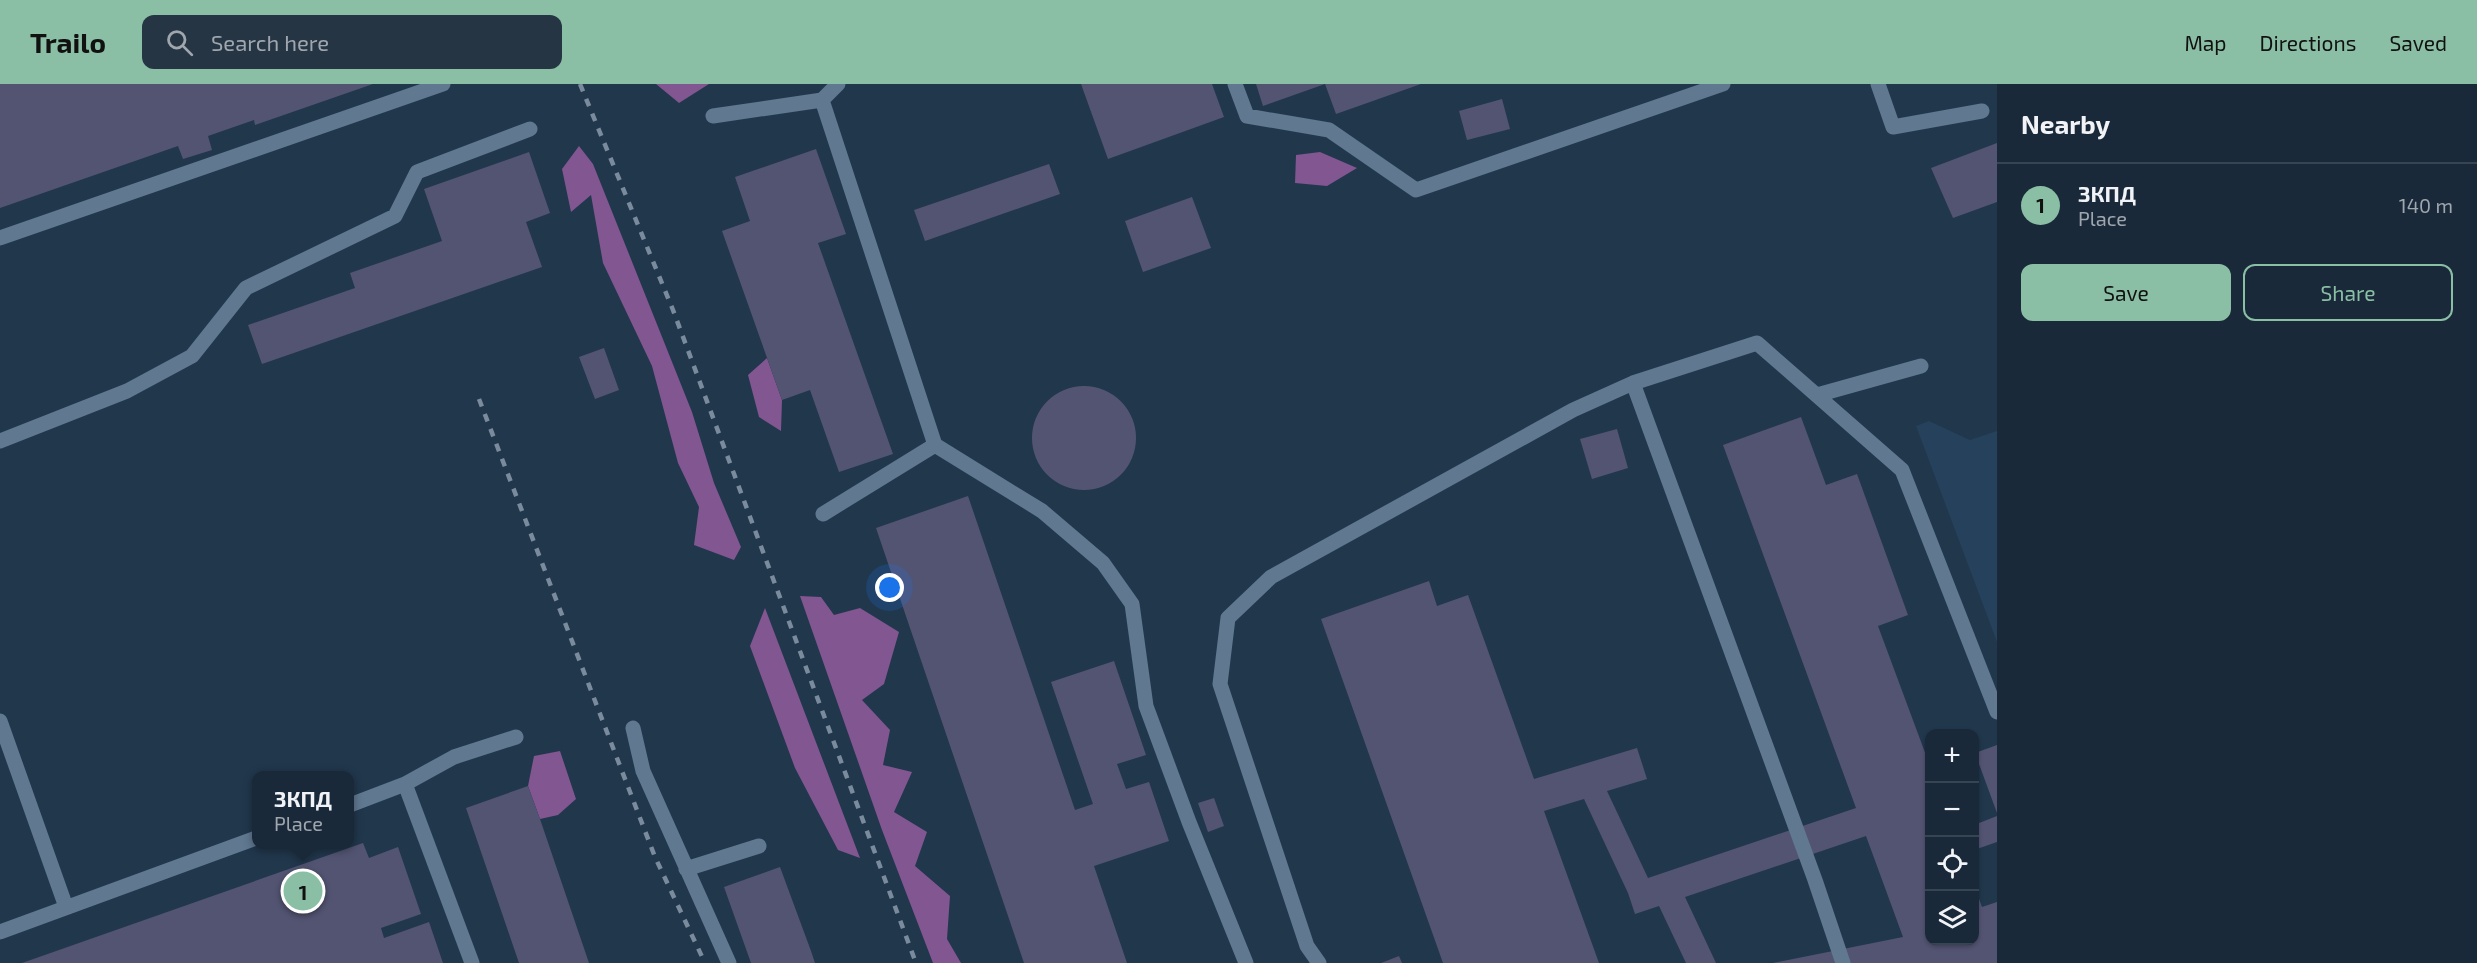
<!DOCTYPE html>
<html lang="en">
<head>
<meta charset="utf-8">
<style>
	:root { --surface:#192939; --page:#263544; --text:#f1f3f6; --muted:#9fa6ae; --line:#374553; --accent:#8abfa5 }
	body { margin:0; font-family:"Exo 2",sans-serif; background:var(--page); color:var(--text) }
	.controls { position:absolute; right:18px; bottom:18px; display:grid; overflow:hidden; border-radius:12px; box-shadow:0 2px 4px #0004 }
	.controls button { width:54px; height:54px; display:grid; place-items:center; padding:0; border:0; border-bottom:2px solid var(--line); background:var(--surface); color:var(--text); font:30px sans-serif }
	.you { position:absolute; left:890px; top:504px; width:21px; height:21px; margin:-15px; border:4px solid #fff; border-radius:50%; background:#1a73e8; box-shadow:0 0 0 9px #1a73e833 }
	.badge { display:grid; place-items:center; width:39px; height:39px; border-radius:50%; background:var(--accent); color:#111; font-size:20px; font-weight:700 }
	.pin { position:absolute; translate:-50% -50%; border:3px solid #fff; box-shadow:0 2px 6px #0006 }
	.popup { position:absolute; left:252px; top:687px; width:102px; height:78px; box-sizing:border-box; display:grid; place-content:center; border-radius:12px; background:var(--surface); filter:drop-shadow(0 2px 4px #0005); font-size:20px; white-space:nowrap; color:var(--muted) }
	.popup b { font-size:22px; color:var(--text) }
	.popup::after { content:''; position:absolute; left:50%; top:100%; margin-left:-12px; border:12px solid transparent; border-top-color:var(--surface) }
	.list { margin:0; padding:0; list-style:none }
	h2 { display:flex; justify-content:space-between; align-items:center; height:78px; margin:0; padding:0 24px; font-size:26px }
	h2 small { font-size:20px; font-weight:400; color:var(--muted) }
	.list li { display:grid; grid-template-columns:39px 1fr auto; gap:18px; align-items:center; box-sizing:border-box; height:84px; padding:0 24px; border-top:2px solid var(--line) }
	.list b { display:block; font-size:22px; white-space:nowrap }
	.list p { margin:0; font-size:20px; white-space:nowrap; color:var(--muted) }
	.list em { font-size:20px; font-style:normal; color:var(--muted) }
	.actions { display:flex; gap:12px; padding:18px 24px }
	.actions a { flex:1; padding:14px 0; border:2px solid var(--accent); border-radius:12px; text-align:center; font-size:21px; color:var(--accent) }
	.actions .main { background:var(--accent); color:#111 }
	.icon { flex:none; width:33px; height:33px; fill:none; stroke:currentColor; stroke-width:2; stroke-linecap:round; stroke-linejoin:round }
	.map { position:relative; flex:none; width:1997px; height:879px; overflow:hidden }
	header { display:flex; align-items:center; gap:36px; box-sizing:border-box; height:84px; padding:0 30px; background:var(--accent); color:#111 }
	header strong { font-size:28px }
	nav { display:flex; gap:33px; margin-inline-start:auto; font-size:21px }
	.search { width:420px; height:54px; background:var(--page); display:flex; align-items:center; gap:15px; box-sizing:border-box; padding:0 21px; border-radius:12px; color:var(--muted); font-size:22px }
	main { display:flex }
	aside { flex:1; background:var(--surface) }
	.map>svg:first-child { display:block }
	.built { fill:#26415c }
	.forest { fill:#815691 }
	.building { fill:#535472 }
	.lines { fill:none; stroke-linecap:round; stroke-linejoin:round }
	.service { stroke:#607890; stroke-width:15 }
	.rail { stroke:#7a8b9d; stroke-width:4.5; stroke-dasharray:8 8; stroke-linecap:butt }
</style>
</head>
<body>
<header>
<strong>Trailo</strong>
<div class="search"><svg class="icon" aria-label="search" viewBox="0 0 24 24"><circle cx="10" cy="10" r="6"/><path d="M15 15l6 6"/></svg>Search here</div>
<nav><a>Map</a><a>Directions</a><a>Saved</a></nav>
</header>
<main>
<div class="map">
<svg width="1997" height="879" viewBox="0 0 1997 879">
	<rect width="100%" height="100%" fill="#21374c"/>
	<path class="built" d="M1929 337 1970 356 1997 347V558L1916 342Z"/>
	<path class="forest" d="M656 0H709L679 19Z
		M579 62 593 80 692 328 714 399 741 463 734 476 694 461 699 423 678 379 652 282 603 179 591 111 571 128 562 85Z
		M1320 68 1357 84 1327 102 1295 99 1296 71Z
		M767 274 782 316 781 347 759 333 748 291Z
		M800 512 821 513 834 531 860 524 899 548 884 600 862 616 890 646 883 681 912 688 894 728 927 748 915 782 950 812 947 855 961 879H933L882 746Z
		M765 524 860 774 838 766 795 684 750 562Z
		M560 667 576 715 558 731 540 735 528 702 534 672Z"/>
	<path class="building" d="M0 0H373L255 41 254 36 208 52 212 66 183 75 178 62 0 124Z
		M1081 0H1212L1224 33 1108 75Z
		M1256 0H1325L1263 22Z
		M1325 0H1421L1336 30Z
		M1502 15 1510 45 1467 56 1459 27Z
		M1997 59V118L1953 134 1931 84Z
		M816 65 846 150 818 159 893 370 839 388 810 306 782 316 722 147 750 137 735 93Z
		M529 68 550 129 526 138 542 183 262 280 248 241 355 204 350 189 442 157 424 105Z
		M1049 80 1060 110 925 157 914 126Z
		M1192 113 1211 164 1143 188 1125 137Z
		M604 264 619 306 595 315 579 273Z
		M1032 354a52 52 0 1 1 104 0a52 52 0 1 1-104 0Z
		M1801 333 1826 401 1857 390 1908 531 1878 542 1930 682V856H1974L1975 804 1982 823 1997 818V879H1773L1903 853 1866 752 1685 813 1716 879H1686L1659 822 1635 830 1628 809 1584 715 1544 727 1599 879H1443L1321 535 1429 497 1437 522 1468 511 1534 695 1637 664 1647 695 1607 707 1648 794 1856 724 1723 361Z
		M1617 345 1628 384 1592 395 1580 355Z
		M968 412 1075 726 1093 720 1051 598 1114 577 1146 671 1117 680 1126 705 1149 698 1169 757 1094 782 1127 879H1024L876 444Z
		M1997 661V729L1975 669Z
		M528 702 540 735 589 879H519L466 724Z
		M1214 714 1224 742 1208 748 1198 719Z
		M1997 732V758L1974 766V741Z
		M363 759 369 774 398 763 421 830 381 844 384 854 429 838 443 879H22Z
		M780 783 811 867 815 879H751L724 803Z
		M1399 872 1402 879H1381Z"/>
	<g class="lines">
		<path class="service" d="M1235 0 1247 32 1329 46 1416 106 1723 0
			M1878 0 1893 43 1982 27
			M822 16 935 361 1042 427 1103 479 1132 520 1146 622 1189 738 1246 879
			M713 32 822 16 838 0
			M0 154 443 0
			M1633 299 1815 796 1843 879
			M1817 311 1921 282
			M0 357 127 307 192 272 246 204 395 132 417 88 530 45
			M823 430 935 361
			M0 637 66 823
			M633 644 643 687 729 879
			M405 700 454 673 516 653
			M350 721 405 700 472 879
			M686 785 759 762
			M0 848 256 754
			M1319 879 1307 862 1220 600 1228 534 1271 493 1573 326 1633 299 1757 259 1902 386 1997 628"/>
		<path class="rail" d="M580 0 673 226 916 879
			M479 315 655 773 705 879"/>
	</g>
</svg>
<div class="controls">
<button>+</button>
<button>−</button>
<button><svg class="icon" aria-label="locate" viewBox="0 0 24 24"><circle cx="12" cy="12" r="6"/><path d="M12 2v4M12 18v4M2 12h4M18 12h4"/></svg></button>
<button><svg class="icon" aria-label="layers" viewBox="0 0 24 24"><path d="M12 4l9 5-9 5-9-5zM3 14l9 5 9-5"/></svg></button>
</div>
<div class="you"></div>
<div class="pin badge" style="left:303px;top:807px">1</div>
<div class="popup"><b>ЗКПД</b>Place</div>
</div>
<aside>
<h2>Nearby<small></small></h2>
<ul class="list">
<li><span class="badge">1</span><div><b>ЗКПД</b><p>Place</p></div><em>140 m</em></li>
</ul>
<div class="actions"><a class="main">Save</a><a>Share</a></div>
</aside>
</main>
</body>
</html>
